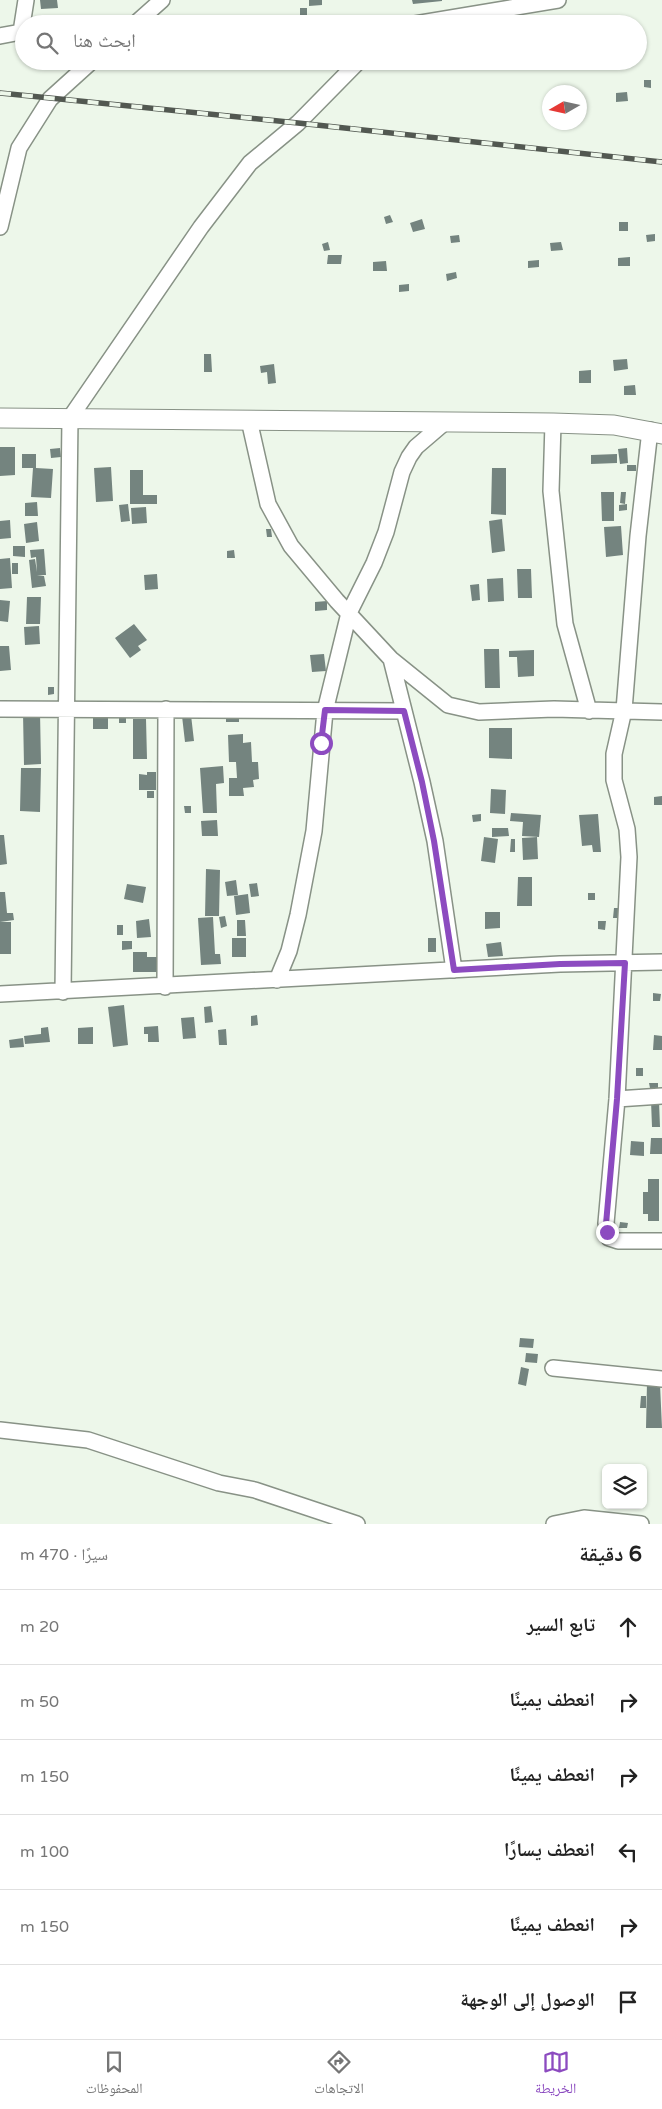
<!DOCTYPE html>
<html lang="ar">
<head>
<meta charset="utf-8">
<style>
	:root { --surface:#fff; --page:#f2f2f2; --text:#222; --muted:#767676; --line:#e0e0e0; --accent:#8c4bc0 }
	body { margin:0; font-family:"Varela Round","Noto Naskh Arabic",sans-serif; background:var(--page); color:var(--text); direction:rtl }
	.controls { position:absolute; right:15px; bottom:15px; display:grid; overflow:hidden; border-radius:8px; box-shadow:0 1px 4px #0004 }
	.controls button { width:45px; height:45px; display:grid; place-items:center; padding:0; border:0; border-bottom:1px solid var(--line); background:var(--surface); color:var(--text); font:25px sans-serif }
	.compass { position:absolute; left:542px; top:85px; width:45px; height:45px; border-radius:50%; background:var(--surface); box-shadow:0 1px 4px #0004; rotate:261deg }
	.stop { position:absolute; width:15px; height:15px; margin:-11px; border:4px solid #8c4bc0; border-radius:50%; background:#fff }
	.stop.end { background:#8c4bc0; border-color:#fff; box-shadow:0 1px 5px #0008 }
	.list { margin:0; padding:0; list-style:none }
	h2 { display:flex; justify-content:space-between; align-items:center; height:65px; margin:0; padding:0 20px; font-size:21px }
	h2 small { font-size:16px; font-weight:400; color:var(--muted) }
	.list li { display:grid; grid-template-columns:32px 1fr auto; gap:15px; align-items:center; box-sizing:border-box; height:75px; padding:0 20px; border-top:1px solid var(--line) }
	.list b { display:block; font-size:19px; white-space:nowrap }
	.list em { font-size:16px; font-style:normal; color:var(--muted) }
	.icon { flex:none; width:28px; height:28px; fill:none; stroke:currentColor; stroke-width:2; stroke-linecap:round; stroke-linejoin:round }
	.map { position:relative; flex:none; width:662px; height:1524px; overflow:hidden; direction:ltr }
	.search { position:absolute; background:var(--surface); box-shadow:0 1px 4px #0004; left:15px; right:15px; top:15px; height:55px; display:flex; align-items:center; gap:12px; box-sizing:border-box; padding:0 18px; border-radius:28px; color:var(--muted); font-size:19px }
	.sheet { height:515px; background:var(--surface) }
	nav { display:flex; justify-content:space-around; align-items:center; box-sizing:border-box; height:70px; border-top:1px solid var(--line); background:var(--surface); font-size:14px; color:var(--muted) }
	nav a { display:grid; justify-items:center; gap:2px }
	nav .on { color:var(--accent) }
	.map>svg:first-child { display:block }
	.building { fill:#74847f }
	.lines { fill:none; stroke-linecap:round; stroke-linejoin:round }
	.minor-casing { stroke:#889286; stroke-width:18 }
	.major-casing { stroke:#889286; stroke-width:21 }
	.minor { stroke:#fff; stroke-width:15 }
	.major { stroke:#fff; stroke-width:19 }
	.rail-casing { stroke:#525851; stroke-width:5.5 }
	.rail { stroke:#edf7ea; stroke-width:4; stroke-dasharray:11; stroke-linecap:butt }
	.route { stroke:#8c4bc0; stroke-width:6 }
</style>
</head>
<body>
<div class="map">
<svg width="662" height="1524" viewBox="0 0 662 1524">
	<rect width="100%" height="100%" fill="#edf7ea"/>
	<path class="building" d="M40 0H57L58 8 41 9Z
		M309 0H322V5L309 6Z
		M412 0H442V1L413 4Z
		M300 8H307V23H300Z
		M644 80H651V88L644 87Z
		M627 92 628 101 616 102V93Z
		M390 215 393 222 386 224 384 217Z
		M422 219 425 229 413 232 410 223Z
		M619 222H628V231H619Z
		M655 234V241L647 242 646 235Z
		M459 235 460 242 451 243 450 236Z
		M328 242 330 250 324 251 322 244Z
		M561 242 563 250 551 251 550 243Z
		M328 255H342L341 264H327Z
		M630 257V266H618V258Z
		M539 260V267L528 268V261Z
		M386 261 387 271H373V262Z
		M456 272 457 278 447 281 446 274Z
		M409 284V291L399 292V285Z
		M204 354H211L212 372H204Z
		M627 359 628 369 614 371 613 360Z
		M274 364 276 383 268 384 267 372 261 373 260 366Z
		M591 370V383H579V371Z
		M635 385 636 395H624V386Z
		M0 447H15V475L0 476Z
		M60 448 61 457 51 458 50 449Z
		M627 448 628 463 620 464 618 449Z
		M22 454H36V468L53 469 51 498 31 497 33 468H22Z
		M617 454V463L591 464V455Z
		M627 465H636V471H627Z
		M111 467 113 501 96 502 94 468Z
		M492 468H506V515L491 514Z
		M130 470H143V495H157V504H130Z
		M601 492H614V521H602Z
		M621 492H626L625 504 620 503Z
		M37 502 38 516H25V503Z
		M128 504 130 521 121 522 119 505Z
		M627 504V510L619 511V505Z
		M146 507 147 523 132 524 131 508Z
		M502 519 505 551 492 553 489 521Z
		M10 520 11 538 0 539V521Z
		M37 522 39 541 26 543 24 524Z
		M621 526 623 555 606 557 604 527Z
		M266 529H271L272 537H267Z
		M13 546H25V557L13 556Z
		M44 549 46 575H37L44 576 46 586 32 588 29 560 35 559 37 572 36 557 31 558 30 550Z
		M234 550 235 558H227V551Z
		M10 558 12 588 0 589V559Z
		M12 563H18V574H12Z
		M517 569H531L532 598H518Z
		M157 574 158 589 145 590 144 575Z
		M503 578 504 601 488 602 487 579Z
		M479 584 480 600 472 601 470 585Z
		M27 597H41L40 624H26Z
		M0 600 10 601 8 622 0 621Z
		M327 601V610L315 611V602Z
		M134 624 147 640 138 646 141 650 130 658 115 638Z
		M39 626 40 644 25 645 24 627Z
		M0 646H9L11 670 0 671Z
		M484 649H499L500 688H485Z
		M534 650V676L518 677 517 657H509V651Z
		M324 654 326 671 312 672 310 655Z
		M48 687H54V694L48 695Z
		M40 712 41 764 24 765 23 713Z
		M93 713H108V729H93Z
		M119 714H126V723H119Z
		M239 714V722H226V715Z
		M191 715 194 741 185 742 182 716Z
		M133 719H146L147 759H133Z
		M489 728H512V759L489 758Z
		M243 734V743L251 742 252 762H258L259 779 253 780 254 787 243 788 244 796H229V778H237L236 762H229L228 735Z
		M223 766 224 783 216 784 217 813H203L200 768Z
		M21 768H41L40 812 20 811Z
		M147 772H156V790H139V774L147 775Z
		M491 789 506 790 505 814 490 813Z
		M147 791H154V798H147Z
		M662 796V805H654V797Z
		M184 806H191V813H185Z
		M511 813 541 815 539 837 522 836 523 822 510 821Z
		M481 814V821L473 822 472 815Z
		M598 814 601 852H593L592 845 582 846 579 815Z
		M217 820 218 836H202L201 821Z
		M492 828H508L509 836 492 837Z
		M0 835H4L7 864 0 865Z
		M484 837 498 839 495 863 481 861Z
		M537 837 538 859 523 860 522 838Z
		M511 839H515V852H510Z
		M206 869 220 870 219 916H205Z
		M518 877H532V906H517Z
		M236 880 238 895 227 896 225 882Z
		M257 883 259 896 251 897 249 884Z
		M127 884 146 887 143 903 124 899Z
		M0 892H5L7 913H13L14 920 0 922Z
		M588 893H595V900H588Z
		M248 894 250 913 236 915 234 896Z
		M614 908H621L620 918H613Z
		M485 912H500V928L485 929Z
		M225 916 227 926 221 928 219 917Z
		M213 917 215 954H220L221 964 201 965 198 918Z
		M149 919 151 937 137 938 136 921Z
		M237 920H245L246 936H237Z
		M598 921H606L605 930 598 929Z
		M0 922H11V954H0Z
		M117 925H123V935H117Z
		M232 938H246V957H232Z
		M428 938H436V952H428Z
		M122 941H132V949L122 950Z
		M501 942 503 956 488 957 486 944Z
		M133 952H147V957H157V972H133Z
		M653 993 661 994 660 1001H653Z
		M124 1005 128 1045 113 1047 108 1007Z
		M211 1006 213 1022 205 1023 204 1007Z
		M257 1015 258 1025 251 1026V1016Z
		M194 1017 196 1038 183 1039 181 1018Z
		M158 1026 159 1042H148V1034H144V1027Z
		M48 1027 50 1042 25 1044 24 1036 41 1034V1028Z
		M93 1027V1044H78V1028Z
		M226 1029 227 1045H219L218 1030Z
		M654 1035 662 1036V1050H653Z
		M23 1038 24 1047 10 1048 9 1040Z
		M636 1068H643V1076H636Z
		M649 1083H658V1088H650Z
		M651 1101H659L660 1127H652Z
		M651 1138H662V1154H650Z
		M631 1141 644 1142V1156L630 1155Z
		M648 1179H659V1221H648V1214H643V1192H648Z
		M620 1222 628 1223 627 1228H619Z
		M520 1338 534 1339 533 1348 519 1347Z
		M526 1353 538 1354 537 1363 525 1362Z
		M521 1367 529 1369 526 1386 518 1384Z
		M647 1383 660 1384 662 1428H646Z
		M641 1396H646V1408H640Z"/>
	<g class="lines">
		<g class="minor-casing">
			<path id="minor" d="M135 24 162 0
				M415 24 558 0
				M0 36 21 32 26 0
				M0 227 19 148 50 99 92 61
				M249 420 268 504 291 546 337 601 391 659 448 705 479 712 554 709 662 712
				M553 423 551 491 565 624 589 711
				M650 430 638 536 624 710 614 754V780L627 829 629 857 617 1099 606 1223 609 1238 618 1241H662
				M391 659 422 782 435 841 454 970
				M0 709 404 711
				M277 980 289 951 298 915 314 831 325 711 349 613 374 563 386 532 402 472 409 457 416 447 444 423
				M165 987 166 709
				M63 992 70 418 201 227 250 163 298 123 359 61
				M0 994 560 964 662 962
				M617 1099 662 1096
				M553 1368 662 1379
				M0 1430 88 1440 219 1483 255 1490 357 1524
				M554 1524 584 1518 641 1524"/>
		</g>
		<g class="major-casing">
			<path id="major" d="M0 418 553 423 614 425 662 434"/>
		</g>
		<use href="#minor" class="minor"/>
		<use href="#major" class="major"/>
		<g class="rail-casing">
			<path id="rail" d="M0 93 298 123 662 162"/>
		</g>
		<use href="#rail" class="rail"/>
	</g>
	<g class="lines">
		<path class="route" d="M321 743 325 710 404 711 422 782 434 841 454 970 560 964 625 963 617 1099 606 1224 607 1232"/>
	</g>
</svg>
<div class="controls">
<button><svg class="icon" aria-label="layers" viewBox="0 0 24 24"><path d="M12 4l9 5-9 5-9-5zM3 14l9 5 9-5"/></svg></button>
</div>
<svg class="compass" viewBox="-18 -18 36 36"><path d="M0-13l5 13h-10z" fill="#e53935"/><path d="M0 13l5-13h-10z" fill="#767676"/></svg>
<div class="stop" style="left:321px;top:743px"></div>
<div class="stop end" style="left:607px;top:1232px"></div>
<div class="search"><svg class="icon" aria-label="search" viewBox="0 0 24 24"><circle cx="10" cy="10" r="6"/><path d="M15 15l6 6"/></svg>ابحث هنا</div>
</div>
<section class="sheet">
<h2>6 دقيقة<small>سيرًا · 470 m</small></h2>
<ul class="list">
<li><svg class="icon" aria-label="ahead" viewBox="0 0 24 24"><path d="M12 20V5M6 11l6-6 6 6"/></svg><div><b>تابع السير</b></div><em>20 m</em></li>
<li><svg class="icon" aria-label="right" viewBox="0 0 24 24"><path d="M7 20v-9h11M14 6l5 5-5 5"/></svg><div><b>انعطف يمينًا</b></div><em>50 m</em></li>
<li><svg class="icon" aria-label="right" viewBox="0 0 24 24"><path d="M7 20v-9h11M14 6l5 5-5 5"/></svg><div><b>انعطف يمينًا</b></div><em>150 m</em></li>
<li><svg class="icon" aria-label="left" viewBox="0 0 24 24"><path d="M17 20v-9H6M10 6l-5 5 5 5"/></svg><div><b>انعطف يسارًا</b></div><em>100 m</em></li>
<li><svg class="icon" aria-label="right" viewBox="0 0 24 24"><path d="M7 20v-9h11M14 6l5 5-5 5"/></svg><div><b>انعطف يمينًا</b></div><em>150 m</em></li>
<li><svg class="icon" aria-label="arrive" viewBox="0 0 24 24"><path d="M6 21V4h12l-3 4 3 4H6"/></svg><div><b>الوصول إلى الوجهة</b></div></li>
</ul>
</section>
<nav>
<a class="on"><svg class="icon" aria-label="map" viewBox="0 0 24 24"><path d="M3 6l6-2 6 2 6-2v14l-6 2-6-2-6 2zM9 4v14M15 6v14"/></svg>الخريطة</a>
<a><svg class="icon" aria-label="directions" viewBox="0 0 24 24"><path d="M12 3l9 9-9 9-9-9zM9 14v-3h6M13 9l2 2-2 2"/></svg>الاتجاهات</a>
<a><svg class="icon" aria-label="saved" viewBox="0 0 24 24"><path d="M7 4h10v16l-5-4-5 4z"/></svg>المحفوظات</a>
</nav>
</body>
</html>
